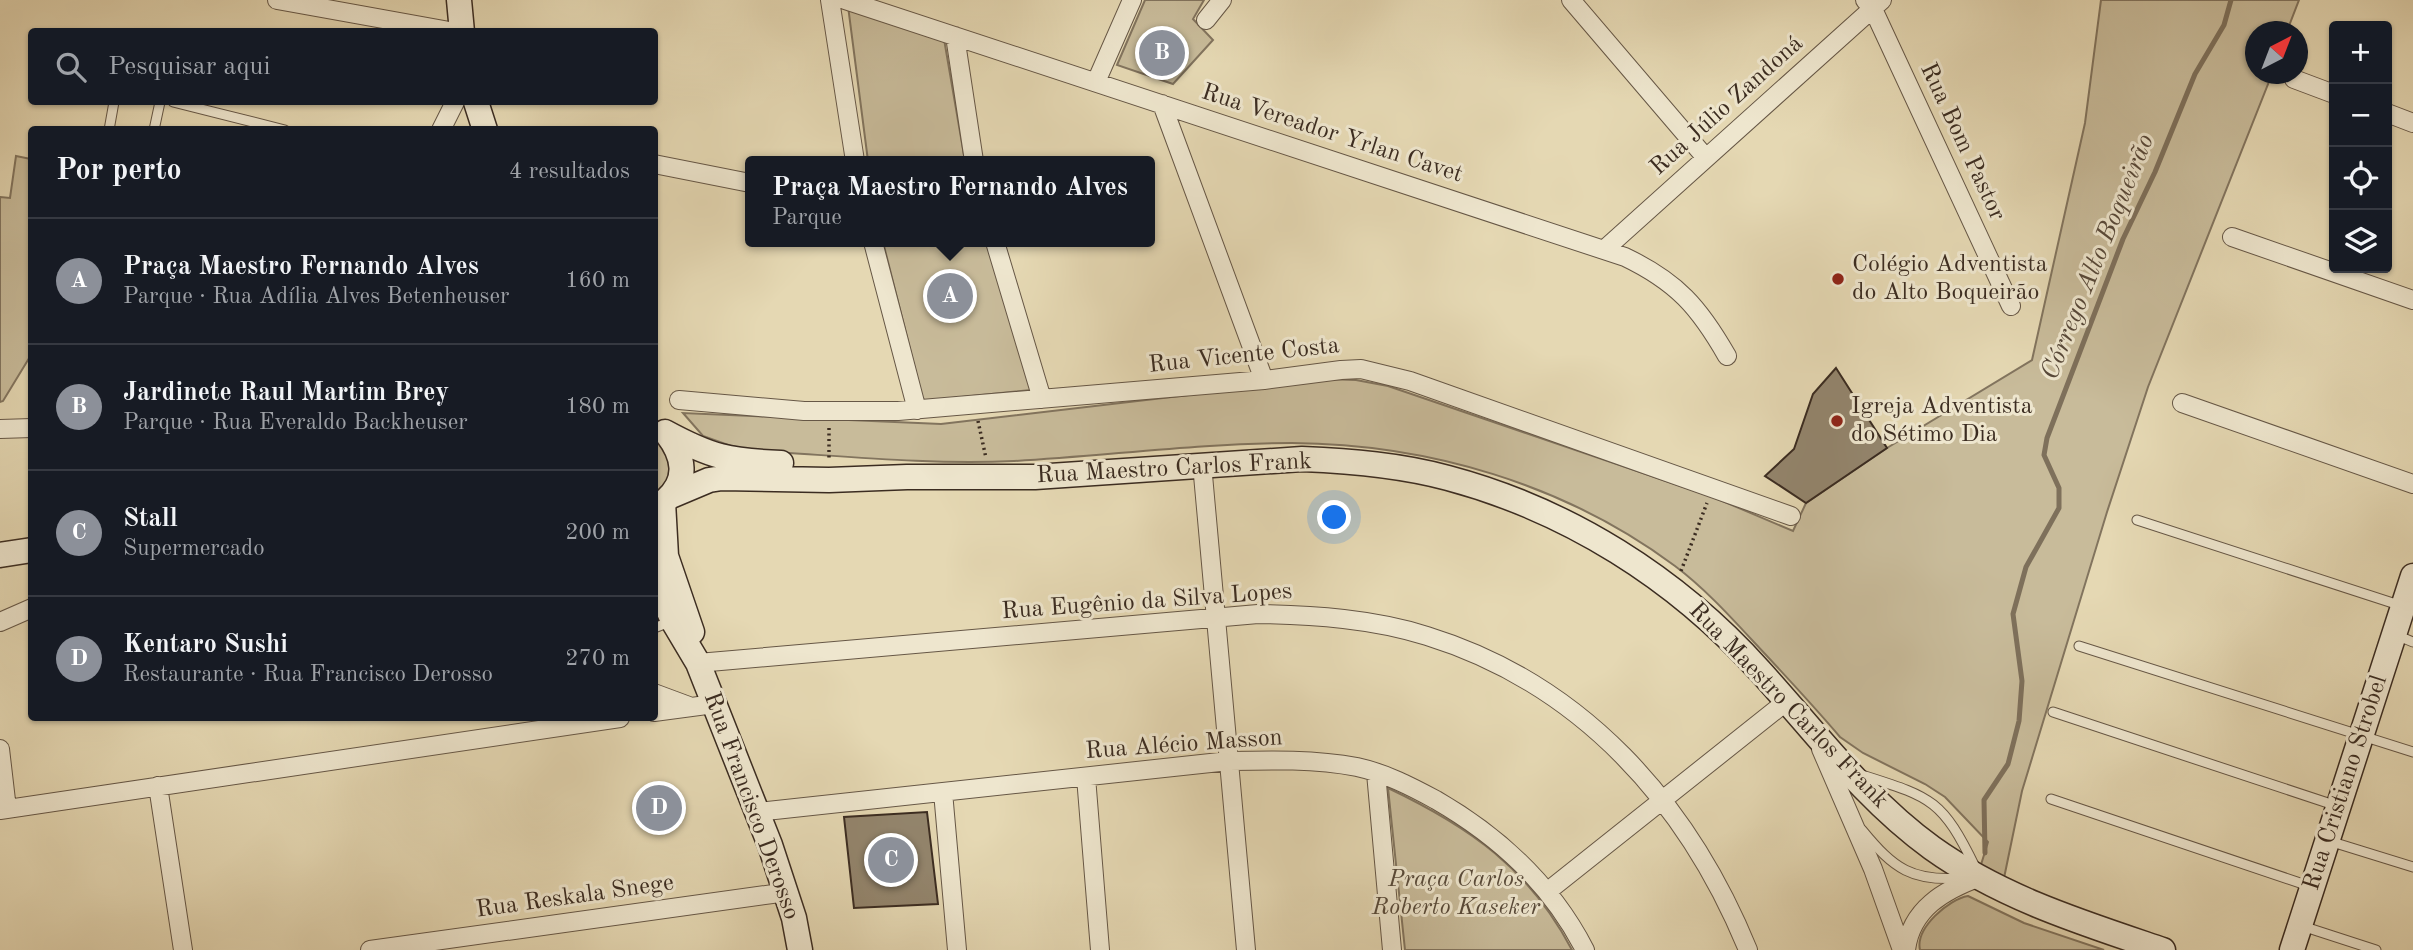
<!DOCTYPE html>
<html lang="pt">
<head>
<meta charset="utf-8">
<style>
	:root { --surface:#171b24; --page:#20242c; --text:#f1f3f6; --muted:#9ea1a6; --line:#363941; --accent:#8c9099 }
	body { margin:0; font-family:"Old Standard TT",serif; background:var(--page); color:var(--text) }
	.controls { position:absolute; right:21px; top:21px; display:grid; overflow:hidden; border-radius:7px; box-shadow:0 2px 5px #0004 }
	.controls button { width:63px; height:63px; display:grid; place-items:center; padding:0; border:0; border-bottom:2px solid var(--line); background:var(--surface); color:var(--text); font:35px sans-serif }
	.compass { position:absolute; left:2245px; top:21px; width:63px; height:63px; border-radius:50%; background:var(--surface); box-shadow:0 2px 5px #0004; rotate:42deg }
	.you { position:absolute; left:1335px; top:518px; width:24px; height:24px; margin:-18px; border:5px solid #fff; border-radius:50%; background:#1a73e8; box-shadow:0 0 0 10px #1a73e833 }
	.badge { display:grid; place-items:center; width:46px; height:46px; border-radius:50%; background:var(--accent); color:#fff; font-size:23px; font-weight:700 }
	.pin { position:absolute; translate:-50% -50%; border:4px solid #fff; box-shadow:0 2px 7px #0006 }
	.popup { position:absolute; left:745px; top:156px; width:410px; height:91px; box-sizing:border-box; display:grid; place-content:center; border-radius:7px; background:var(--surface); filter:drop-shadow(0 2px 5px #0005); font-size:23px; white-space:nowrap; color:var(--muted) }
	.popup b { font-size:26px; color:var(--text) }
	.popup::after { content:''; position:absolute; left:50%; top:100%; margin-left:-14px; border:14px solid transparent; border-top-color:var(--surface) }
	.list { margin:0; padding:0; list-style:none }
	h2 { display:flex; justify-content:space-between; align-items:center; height:91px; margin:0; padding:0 28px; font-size:30px }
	h2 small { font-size:23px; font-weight:400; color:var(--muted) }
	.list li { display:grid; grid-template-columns:46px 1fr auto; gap:21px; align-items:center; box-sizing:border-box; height:126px; padding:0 28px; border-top:2px solid var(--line) }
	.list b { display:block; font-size:26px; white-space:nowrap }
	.list p { margin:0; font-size:23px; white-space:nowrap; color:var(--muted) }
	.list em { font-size:23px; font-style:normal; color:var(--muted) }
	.icon { flex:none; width:38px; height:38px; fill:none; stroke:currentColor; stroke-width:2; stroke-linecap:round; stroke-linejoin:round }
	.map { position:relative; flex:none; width:2413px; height:950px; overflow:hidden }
	.search { position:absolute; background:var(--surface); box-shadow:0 2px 5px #0004; left:28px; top:28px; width:630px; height:77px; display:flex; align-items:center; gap:18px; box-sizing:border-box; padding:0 24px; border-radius:7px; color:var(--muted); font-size:26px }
	.panel { position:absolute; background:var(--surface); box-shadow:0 2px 5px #0004; left:28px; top:126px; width:630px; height:595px; border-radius:7px }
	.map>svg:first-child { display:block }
	.green { fill:#c8bb9a; stroke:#82745e; stroke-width:2 }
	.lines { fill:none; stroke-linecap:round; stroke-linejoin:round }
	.stream { stroke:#7e705b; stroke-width:5 }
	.building { fill:#93856d; stroke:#3b2c21; stroke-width:2 }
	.lane-casing { stroke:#665746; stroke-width:11 }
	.street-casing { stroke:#665746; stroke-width:20 }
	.secondary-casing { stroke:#3b2c21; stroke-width:27 }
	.path { stroke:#3b2c21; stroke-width:3.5; stroke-dasharray:2 3.5; stroke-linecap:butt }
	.lane { stroke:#eee6ce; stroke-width:9 }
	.street { stroke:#eee6ce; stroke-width:18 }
	.secondary { stroke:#eee6ce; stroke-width:24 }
	.poi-dot { fill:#8f2418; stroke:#eee6ce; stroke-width:2.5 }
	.labels { text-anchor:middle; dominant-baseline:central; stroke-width:6; stroke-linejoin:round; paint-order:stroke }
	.street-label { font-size:24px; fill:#3b2c21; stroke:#eee6ce }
	.poi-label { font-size:24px; fill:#3b2c21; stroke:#eee6ce; text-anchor:start }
	.park-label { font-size:24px; font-style:italic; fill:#574939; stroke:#eee6ce }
	.water-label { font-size:26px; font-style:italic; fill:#574839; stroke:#eee6ce }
</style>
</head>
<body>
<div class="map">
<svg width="2413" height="950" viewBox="0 0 2413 950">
	<rect width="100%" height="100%" fill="#e5d8b3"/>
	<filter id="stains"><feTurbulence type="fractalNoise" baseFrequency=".00286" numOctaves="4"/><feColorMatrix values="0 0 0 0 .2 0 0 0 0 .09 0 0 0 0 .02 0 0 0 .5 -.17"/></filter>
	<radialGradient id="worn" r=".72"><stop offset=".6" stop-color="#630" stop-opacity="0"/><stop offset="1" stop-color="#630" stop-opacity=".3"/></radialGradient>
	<path class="green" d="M1145 0H1204L1193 19 1213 40 1173 84 1117 65Z
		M2101 0H2299L2287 31 2256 32V74H2272L2148 387 2107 512 2022 791 2004 878 1980 868 1988 842 1945 797 1925 784 1863 753 1840 737C1812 704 1782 672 1752 640 1728 614 1703 587 1675 566 1565 484 1428 444 1292 443 1199 443 1106 456 1014 461 929 465 843 456 759 451L731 446 703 436 683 413 941 424 1325 379 1356 380 1388 386 1713 497 1793 531 1806 503 1887 448 2032 360 2085 123Z
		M848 6 944 39 965 161H868Z
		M16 156 31 159V355L3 401 0 402V197L10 198Z
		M883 242H987L1031 390 923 401Z
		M654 436 671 459 667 485 654 498Z
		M1388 788C1470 827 1529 868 1572 950H1405Z
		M1968 896 2024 923 2104 950H1920C1915 928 1949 899 1968 896Z"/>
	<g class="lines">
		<path class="stream" d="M1985 853 1984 800 2008 764 2019 721 2022 681 2013 614 2026 567 2059 508V488L2044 455 2047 438 2123 239 2155 172 2195 74 2224 25 2231 0"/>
	</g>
	<path class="building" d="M1836 368 1887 448 1806 503 1765 476 1794 449 1813 394Z
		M927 812 938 904 854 908 844 817Z"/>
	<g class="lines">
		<g class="lane-casing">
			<path id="lane" d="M173 102 285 130
				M109 130 114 102
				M154 130 160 102
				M2137 520 2402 606
				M654 628 672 621
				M2396 635 2413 642
				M2079 646 2413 752
				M2053 712 2337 806
				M1862 775C1931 797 1942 799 1975 867
				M2051 799 2312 887
				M1862 830C1894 869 1912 882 1963 878
				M2329 841 2413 867
				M2302 926 2376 950"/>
		</g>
		<g class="street-casing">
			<path id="street" d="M277 0 455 32
				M830 0 855 161
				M845 0 1625 257C1677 282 1699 307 1727 356
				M1571 0 1706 158
				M1865 0 1873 9 2011 306
				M1206 20 1222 0
				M955 36 974 161
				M2294 79 2334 94
				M1096 82 1132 0
				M1162 104 1264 380
				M2387 113 2413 123
				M441 130 455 102
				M654 164 750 183
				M2232 237 2413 300
				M873 242 917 410
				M995 242 1042 399
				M1605 249 1882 0
				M679 400 804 411H898L1264 380 1341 370 1361 369 1410 381 1791 516
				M2182 403 2413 484
				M0 429 32 428
				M1202 464 1246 950
				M0 622 32 608
				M698 663 1258 614C1314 615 1374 619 1427 636 1582 684 1688 803 1748 950
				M654 693 689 706
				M654 712 714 704
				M0 749 7 809
				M1821 749 1873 869 1902 950
				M1376 773 1392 950
				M1086 777 1100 950
				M158 786 183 950
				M943 792 957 950
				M0 810 620 718
				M757 812 1229 761C1271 760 1315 759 1357 767 1385 773 1412 787 1436 800 1500 837 1551 884 1585 950
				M1548 891 1787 701
				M370 950 787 892
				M1906 950C1911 909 1944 890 1980 877"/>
		</g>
		<g class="secondary-casing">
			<path id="secondary" d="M459 0 462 32
				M476 102 485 130
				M665 432C711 457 729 461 781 463
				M671 496 709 480 722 478 829 480 907 477H1035L1302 459C1351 461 1401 465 1448 478 1568 510 1676 578 1759 670 1815 731 1864 799 1932 848 2002 898 2083 923 2163 950
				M666 500C689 480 684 456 667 434
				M663 502 666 556 692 632
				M0 555 32 550
				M654 578 673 621 698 663 770 845 794 918 800 950
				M2292 950 2413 576"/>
		</g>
		<path class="path" d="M978 421 986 458
			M829 428V459
			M1681 571 1707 503"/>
		<use href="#lane" class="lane"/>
		<use href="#street" class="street"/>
		<use href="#secondary" class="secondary"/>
	</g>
	<g class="poi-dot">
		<circle cx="1838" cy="279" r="7"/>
		<circle cx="1837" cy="421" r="7"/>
	</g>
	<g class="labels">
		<g class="street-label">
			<text transform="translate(1727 106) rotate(-42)">Rua Júlio Zandoná</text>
			<text transform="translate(1332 134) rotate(18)">Rua Vereador Yrlan Cavet</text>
			<text transform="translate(1962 142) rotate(65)">Rua Bom Pastor</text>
			<text transform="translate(1244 356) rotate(-6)">Rua Vicente Costa</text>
			<text transform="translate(1174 469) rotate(-3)">Rua Maestro Carlos Frank</text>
			<text transform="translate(1147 602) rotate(-4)">Rua Eugênio da Silva Lopes</text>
			<text transform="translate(1788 706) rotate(46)">Rua Maestro Carlos Frank</text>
			<text transform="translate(1184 745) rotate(-4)">Rua Alécio Masson</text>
			<text transform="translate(2346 783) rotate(-72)">Rua Cristiano Strobel</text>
			<text transform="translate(751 806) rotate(70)">Rua Francisco Derosso</text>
			<text transform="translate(575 897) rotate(-8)">Rua Reskala Snege</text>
		</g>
		<g class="poi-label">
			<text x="1852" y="265">Colégio Adventista<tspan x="1852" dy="28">do Alto Boqueirão</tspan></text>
			<text x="1851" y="407">Igreja Adventista<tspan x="1851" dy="28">do Sétimo Dia</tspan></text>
		</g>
		<g class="park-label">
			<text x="1456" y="880">Praça Carlos<tspan x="1456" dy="28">Roberto Kaseker</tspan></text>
		</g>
		<g class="water-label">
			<text transform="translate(2098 257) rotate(-68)">Córrego Alto Boqueirão</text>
		</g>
	</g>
	<rect width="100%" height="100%" filter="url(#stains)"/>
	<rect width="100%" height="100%" fill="url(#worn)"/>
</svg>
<div class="controls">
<button>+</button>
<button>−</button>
<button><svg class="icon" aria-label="locate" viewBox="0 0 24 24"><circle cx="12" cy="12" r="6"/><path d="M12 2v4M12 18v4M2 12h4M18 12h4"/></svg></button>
<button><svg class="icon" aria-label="layers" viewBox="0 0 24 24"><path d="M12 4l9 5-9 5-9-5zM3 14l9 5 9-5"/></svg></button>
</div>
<svg class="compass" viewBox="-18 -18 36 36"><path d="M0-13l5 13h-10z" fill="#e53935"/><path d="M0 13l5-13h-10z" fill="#9ea1a6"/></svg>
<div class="you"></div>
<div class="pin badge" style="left:950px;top:296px">A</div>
<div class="popup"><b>Praça Maestro Fernando Alves</b>Parque</div>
<div class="pin badge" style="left:1162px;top:53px">B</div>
<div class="pin badge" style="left:891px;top:860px">C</div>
<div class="pin badge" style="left:659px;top:808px">D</div>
<div class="search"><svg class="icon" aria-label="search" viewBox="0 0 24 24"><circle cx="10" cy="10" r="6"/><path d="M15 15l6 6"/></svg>Pesquisar aqui</div>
<section class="panel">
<h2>Por perto<small>4 resultados</small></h2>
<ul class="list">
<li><span class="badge">A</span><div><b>Praça Maestro Fernando Alves</b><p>Parque · Rua Adília Alves Betenheuser</p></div><em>160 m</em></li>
<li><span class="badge">B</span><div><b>Jardinete Raul Martim Brey</b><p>Parque · Rua Everaldo Backheuser</p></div><em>180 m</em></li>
<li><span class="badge">C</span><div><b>Stall</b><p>Supermercado</p></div><em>200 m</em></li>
<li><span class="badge">D</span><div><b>Kentaro Sushi</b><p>Restaurante · Rua Francisco Derosso</p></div><em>270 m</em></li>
</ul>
</section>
</div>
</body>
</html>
